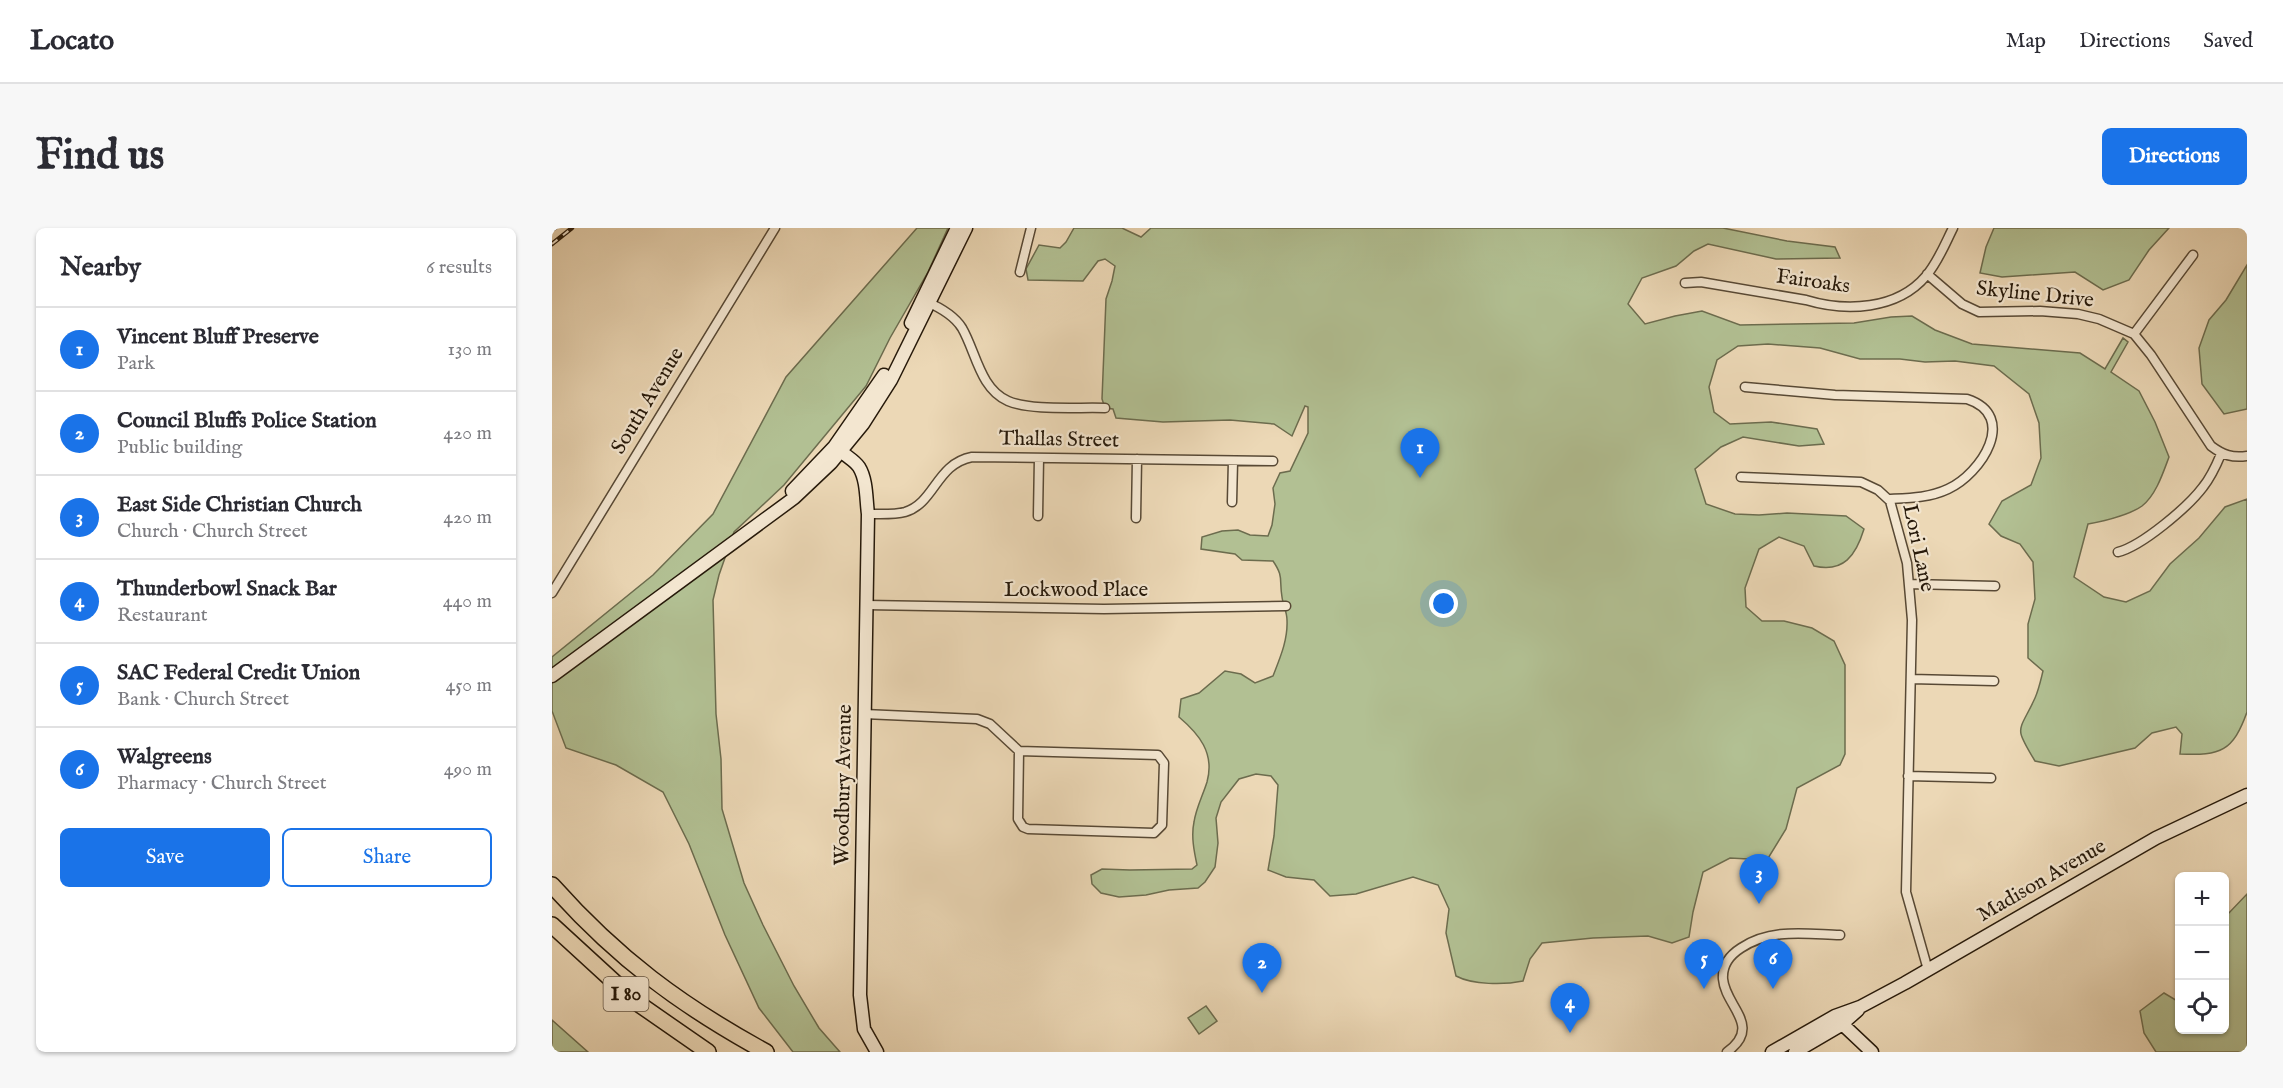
<!DOCTYPE html>
<html lang="en">
<head>
<meta charset="utf-8">
<style>
	:root { --surface:#fff; --page:#f7f7f7; --text:#2b2b33; --muted:#7c7c81; --line:#e1e1e2; --accent:#1a73e8 }
	body { margin:0; font-family:"IM FELL English",serif; background:var(--page); color:var(--text) }
	.controls { position:absolute; right:18px; bottom:18px; display:grid; overflow:hidden; border-radius:9px; box-shadow:0 2px 4px #0004 }
	.controls button { width:54px; height:54px; display:grid; place-items:center; padding:0; border:0; border-bottom:2px solid var(--line); background:var(--surface); color:var(--text); font:30px sans-serif }
	.you { position:absolute; left:892px; top:376px; width:21px; height:21px; margin:-15px; border:4px solid #fff; border-radius:50%; background:#1a73e8; box-shadow:0 0 0 9px #1a73e833 }
	.badge { display:grid; place-items:center; width:39px; height:39px; border-radius:50%; background:var(--accent); color:#fff; font-size:20px; font-weight:700 }
	.pin { position:absolute; translate:-50% -50px; filter:drop-shadow(0 2px 3px #0008) }
	.pin::after { content:''; position:absolute; top:32px; width:21px; height:18px; background:inherit; clip-path:polygon(0 0,100% 0,50% 100%) }
	.list { margin:0; padding:0; list-style:none }
	h2 { display:flex; justify-content:space-between; align-items:center; height:78px; margin:0; padding:0 24px; font-size:26px }
	h2 small { font-size:20px; font-weight:400; color:var(--muted) }
	.list li { display:grid; grid-template-columns:39px 1fr auto; gap:18px; align-items:center; box-sizing:border-box; height:84px; padding:0 24px; border-top:2px solid var(--line) }
	.list b { display:block; font-size:22px; white-space:nowrap }
	.list p { margin:0; font-size:20px; white-space:nowrap; color:var(--muted) }
	.list em { font-size:20px; font-style:normal; color:var(--muted) }
	.actions { display:flex; gap:12px; padding:18px 24px }
	.actions a { flex:1; padding:14px 0; border:2px solid var(--accent); border-radius:9px; text-align:center; font-size:21px; color:var(--accent) }
	.actions .main { background:var(--accent); color:#fff }
	.icon { flex:none; width:33px; height:33px; fill:none; stroke:currentColor; stroke-width:2; stroke-linecap:round; stroke-linejoin:round }
	.map { position:relative; flex:none; width:1695px; height:824px; overflow:hidden; border-radius:9px }
	header { display:flex; align-items:center; gap:36px; box-sizing:border-box; height:84px; padding:0 30px; background:var(--surface); border-bottom:2px solid var(--line) }
	header strong { font-size:28px }
	nav { display:flex; gap:33px; margin-inline-start:auto; font-size:21px }
	.intro { display:flex; align-items:center; justify-content:space-between; box-sizing:border-box; height:144px; padding:0 36px }
	h1 { margin:0; font-size:42px }
	.button { padding:15px 27px; border-radius:9px; background:var(--accent); color:#fff; font-size:21px; font-weight:700 }
	main { display:flex; gap:36px; padding:0 36px }
	aside { flex:1; background:var(--surface); border-radius:9px; box-shadow:0 2px 4px #0004 }
	.map>svg:first-child { display:block }
	.green { fill:#b2c093; stroke:#6c6c4e; stroke-width:1.5 }
	.lines { fill:none; stroke-linecap:round; stroke-linejoin:round }
	.minor-casing { stroke:#584935; stroke-width:11 }
	.secondary-casing { stroke:#26190a; stroke-width:15 }
	.motorway-casing { stroke:#26190a; stroke-width:18 }
	.minor { stroke:#f3e6d0; stroke-width:8 }
	.secondary { stroke:#f3e6d0; stroke-width:12 }
	.motorway { stroke:#ecd8b6; stroke-width:15 }
	.rail-casing { stroke:#26190a; stroke-width:4.5 }
	.rail { stroke:#f3e6d0; stroke-width:2; stroke-dasharray:7; stroke-linecap:butt }
	.labels { text-anchor:middle; dominant-baseline:central; stroke-width:4.5; stroke-linejoin:round; paint-order:stroke }
	.shield { fill:#f3e6d0; stroke:#645645; stroke-width:1.5 }
	.shield-label { font-size:20px; font-weight:bold; fill:#26190a }
	.street-label { font-size:21px; fill:#26190a; stroke:#f3e6d0 }
</style>
</head>
<body>
<header>
<strong>Locato</strong>
<nav><a>Map</a><a>Directions</a><a>Saved</a></nav>
</header>
<div class="intro"><h1>Find us</h1><a class="button">Directions</a></div>
<main>
<aside>
<h2>Nearby<small>6 results</small></h2>
<ul class="list">
<li><span class="badge">1</span><div><b>Vincent Bluff Preserve</b><p>Park</p></div><em>130 m</em></li>
<li><span class="badge">2</span><div><b>Council Bluffs Police Station</b><p>Public building</p></div><em>420 m</em></li>
<li><span class="badge">3</span><div><b>East Side Christian Church</b><p>Church · Church Street</p></div><em>420 m</em></li>
<li><span class="badge">4</span><div><b>Thunderbowl Snack Bar</b><p>Restaurant</p></div><em>440 m</em></li>
<li><span class="badge">5</span><div><b>SAC Federal Credit Union</b><p>Bank · Church Street</p></div><em>450 m</em></li>
<li><span class="badge">6</span><div><b>Walgreens</b><p>Pharmacy · Church Street</p></div><em>490 m</em></li>
</ul>
<div class="actions"><a class="main">Save</a><a>Share</a></div>
</aside>
<div class="map">
<svg width="1695" height="824" viewBox="0 0 1695 824">
	<rect width="100%" height="100%" fill="#ecd8b6"/>
	<filter id="stains"><feTurbulence type="fractalNoise" baseFrequency=".00333" numOctaves="4"/><feColorMatrix values="0 0 0 0 .2 0 0 0 0 .09 0 0 0 0 .02 0 0 0 .5 -.17"/></filter>
	<radialGradient id="worn" r=".72"><stop offset=".6" stop-color="#630" stop-opacity="0"/><stop offset="1" stop-color="#630" stop-opacity=".3"/></radialGradient>
	<path class="green" d="M365 0H396L376 44 338 110 314 158 232 257 182 304 167 347 161 372 164 486 169 531 170 581 192 655 211 697 242 758 267 800 288 824H241L207 780 173 707 137 616 111 564 64 537 14 520 0 483V429L101 347 161 286 234 149Z
		M522 0H570L589 9 599 0H1171L1235 13 1283 19 1288 30 1224 31 1156 16 1142 23 1124 38 1090 50 1076 76 1093 96 1123 88 1150 83 1188 97 1302 95 1339 89 1360 88 1383 102 1420 116 1528 125 1553 141 1571 110 1576 114 1559 144 1587 163 1603 194 1617 229C1611 245 1604 267 1590 278 1577 287 1552 293 1536 296L1522 349 1552 369 1574 374 1598 363 1618 336 1647 310 1673 279 1695 271V484C1681 523 1669 528 1628 526L1630 506 1624 499 1600 505 1583 520 1507 538 1483 533C1461 497 1467 505 1483 470 1487 461 1489 451 1491 443L1476 430V396L1483 371 1481 334 1468 316 1449 308 1437 296 1450 273 1479 257 1489 230 1487 195 1477 166 1442 138 1403 133 1373 134 1348 131H1308L1268 120 1216 116 1186 118 1165 132 1157 159 1162 184 1178 196 1219 194 1265 201 1272 216 1247 218 1191 209 1169 219 1143 241 1154 276 1183 286 1207 287 1235 285 1294 288 1312 301C1304 327 1292 345 1262 338L1252 318 1227 309 1207 321 1193 360 1194 379 1210 393H1232L1260 400 1282 413 1293 437V526L1288 537 1245 560 1234 601 1215 632 1178 630 1151 644 1141 684 1137 709 1120 715 1096 708 1041 710 990 715 978 731 971 753C952 757 921 757 904 748L894 705 897 681 886 657 861 649 804 666 778 668 762 652 734 649 716 642 722 608 726 557 719 548 704 546 687 551 669 574 664 590 666 615 663 639 653 654 646 660 617 662 594 667 567 669 549 665 540 656 539 647 550 641 578 642 640 641 645 637C642 623 639 608 642 594 644 580 651 567 655 554 663 525 647 506 627 489L629 471 647 465 673 443 689 446 703 455 721 448C728 430 736 412 735 392 735 384 731 377 730 369 727 351 732 349 721 333L690 332 683 326 649 321 650 309 670 303 686 302 698 307 716 308 720 297 723 276 721 260 728 245 738 243 756 205V179L753 178 740 208 722 196 678 192 611 194 564 190 561 181 553 180 550 171 554 71 560 53 563 38 553 31 546 33 531 53 476 52 474 41 487 17 508 20 514 14Z
		M1442 0H1617L1597 22 1577 52 1551 62 1523 44 1450 49 1428 45 1434 19Z
		M1695 37V181L1672 186 1650 156 1647 120 1657 92 1674 72Z
		M1695 666V824H1604L1592 805 1588 783 1612 765 1627 774 1628 802H1672L1673 693 1674 688Z
		M654 778 665 793 647 806 636 790Z
		M0 792 36 824H0Z"/>
	<g class="lines">
		<g class="minor-casing">
			<path id="minor" d="M468 44 479 0
				M1375 46 1410 76 1427 84 1488 83 1526 86 1547 91 1582 106 1599 127 1659 218C1671 227 1680 230 1695 228
				M1133 55 1149 54 1254 72C1294 84 1345 82 1374 48 1386 34 1393 16 1401 0
				M373 73C387 79 402 87 410 100 424 124 428 161 456 173 479 183 526 179 553 180
				M1582 106 1641 27
				M1193 159 1283 167 1415 171C1467 188 1429 246 1396 261 1377 270 1357 270 1336 271
				M1189 249 1309 254 1326 262 1338 273 1355 335 1360 392 1354 664 1376 742
				M680 274 681 233
				M316 286C328 286 342 287 353 284 383 275 384 236 420 229L721 233
				M486 288 487 230
				M584 290 585 231
				M1566 324C1590 318 1636 279 1651 259 1659 249 1664 238 1669 226
				M1358 356 1443 358
				M0 365 223 0
				M314 377 552 381 734 378
				M1359 451 1442 453
				M312 486 425 491 438 496 467 523
				M467 523 606 527 612 535 610 597 602 605 476 601 471 599 466 591Z
				M1356 548 1439 550
				M1175 824C1211 798 1173 778 1171 751 1170 737 1178 727 1189 720 1219 700 1253 706 1288 707"/>
		</g>
		<g class="secondary-casing">
			<path id="secondary" d="M359 95 405 0
				M285 215C288 227 300 229 307 239 315 252 314 271 316 286L308 767 312 801 325 824
				M240 263 282 219 332 147
				M0 448 242 270 279 235 311 196 339 152 414 0
				M1286 792 1320 824
				M1220 824 1283 788 1308 779 1353 755 1604 610 1695 567
				M1243 824 1289 797 1306 782"/>
		</g>
		<g class="motorway-casing">
			<path id="motorway" d="M0 657C65 730 128 777 214 824
				M0 697 84 774 156 824"/>
		</g>
		<use href="#minor" class="minor"/>
		<use href="#secondary" class="secondary"/>
		<use href="#motorway" class="motorway"/>
		<g class="rail-casing">
			<path id="rail" d="M0 2 3 0
				M0 16 20 0"/>
		</g>
		<use href="#rail" class="rail"/>
	</g>
	<g class="labels">
		<rect class="shield" x="51.5" y="749" width="45" height="34" rx="4.5"/>
		<g class="shield-label">
			<text x="74" y="766">I 80</text>
		</g>
		<g class="street-label">
			<text transform="translate(1261 54) rotate(8)">Fairoaks</text>
			<text transform="translate(1483 67) rotate(6)">Skyline Drive</text>
			<text transform="translate(96 173) rotate(-59)">South Avenue</text>
			<text transform="translate(507 212) rotate(1)">Thallas Street</text>
			<text transform="translate(1366 320) rotate(78)">Lori Lane</text>
			<text x="524" y="362">Lockwood Place</text>
			<text transform="translate(292 557) rotate(-89)">Woodbury Avenue</text>
			<text transform="translate(1490 653) rotate(-30)">Madison Avenue</text>
		</g>
	</g>
	<rect width="100%" height="100%" filter="url(#stains)"/>
	<rect width="100%" height="100%" fill="url(#worn)"/>
</svg>
<div class="controls">
<button>+</button>
<button>−</button>
<button><svg class="icon" aria-label="locate" viewBox="0 0 24 24"><circle cx="12" cy="12" r="6"/><path d="M12 2v4M12 18v4M2 12h4M18 12h4"/></svg></button>
</div>
<div class="you"></div>
<div class="pin badge" style="left:868px;top:250px">1</div>
<div class="pin badge" style="left:710px;top:765px">2</div>
<div class="pin badge" style="left:1207px;top:676px">3</div>
<div class="pin badge" style="left:1018px;top:805px">4</div>
<div class="pin badge" style="left:1152px;top:761px">5</div>
<div class="pin badge" style="left:1221px;top:761px">6</div>
</div>
</main>
</body>
</html>
